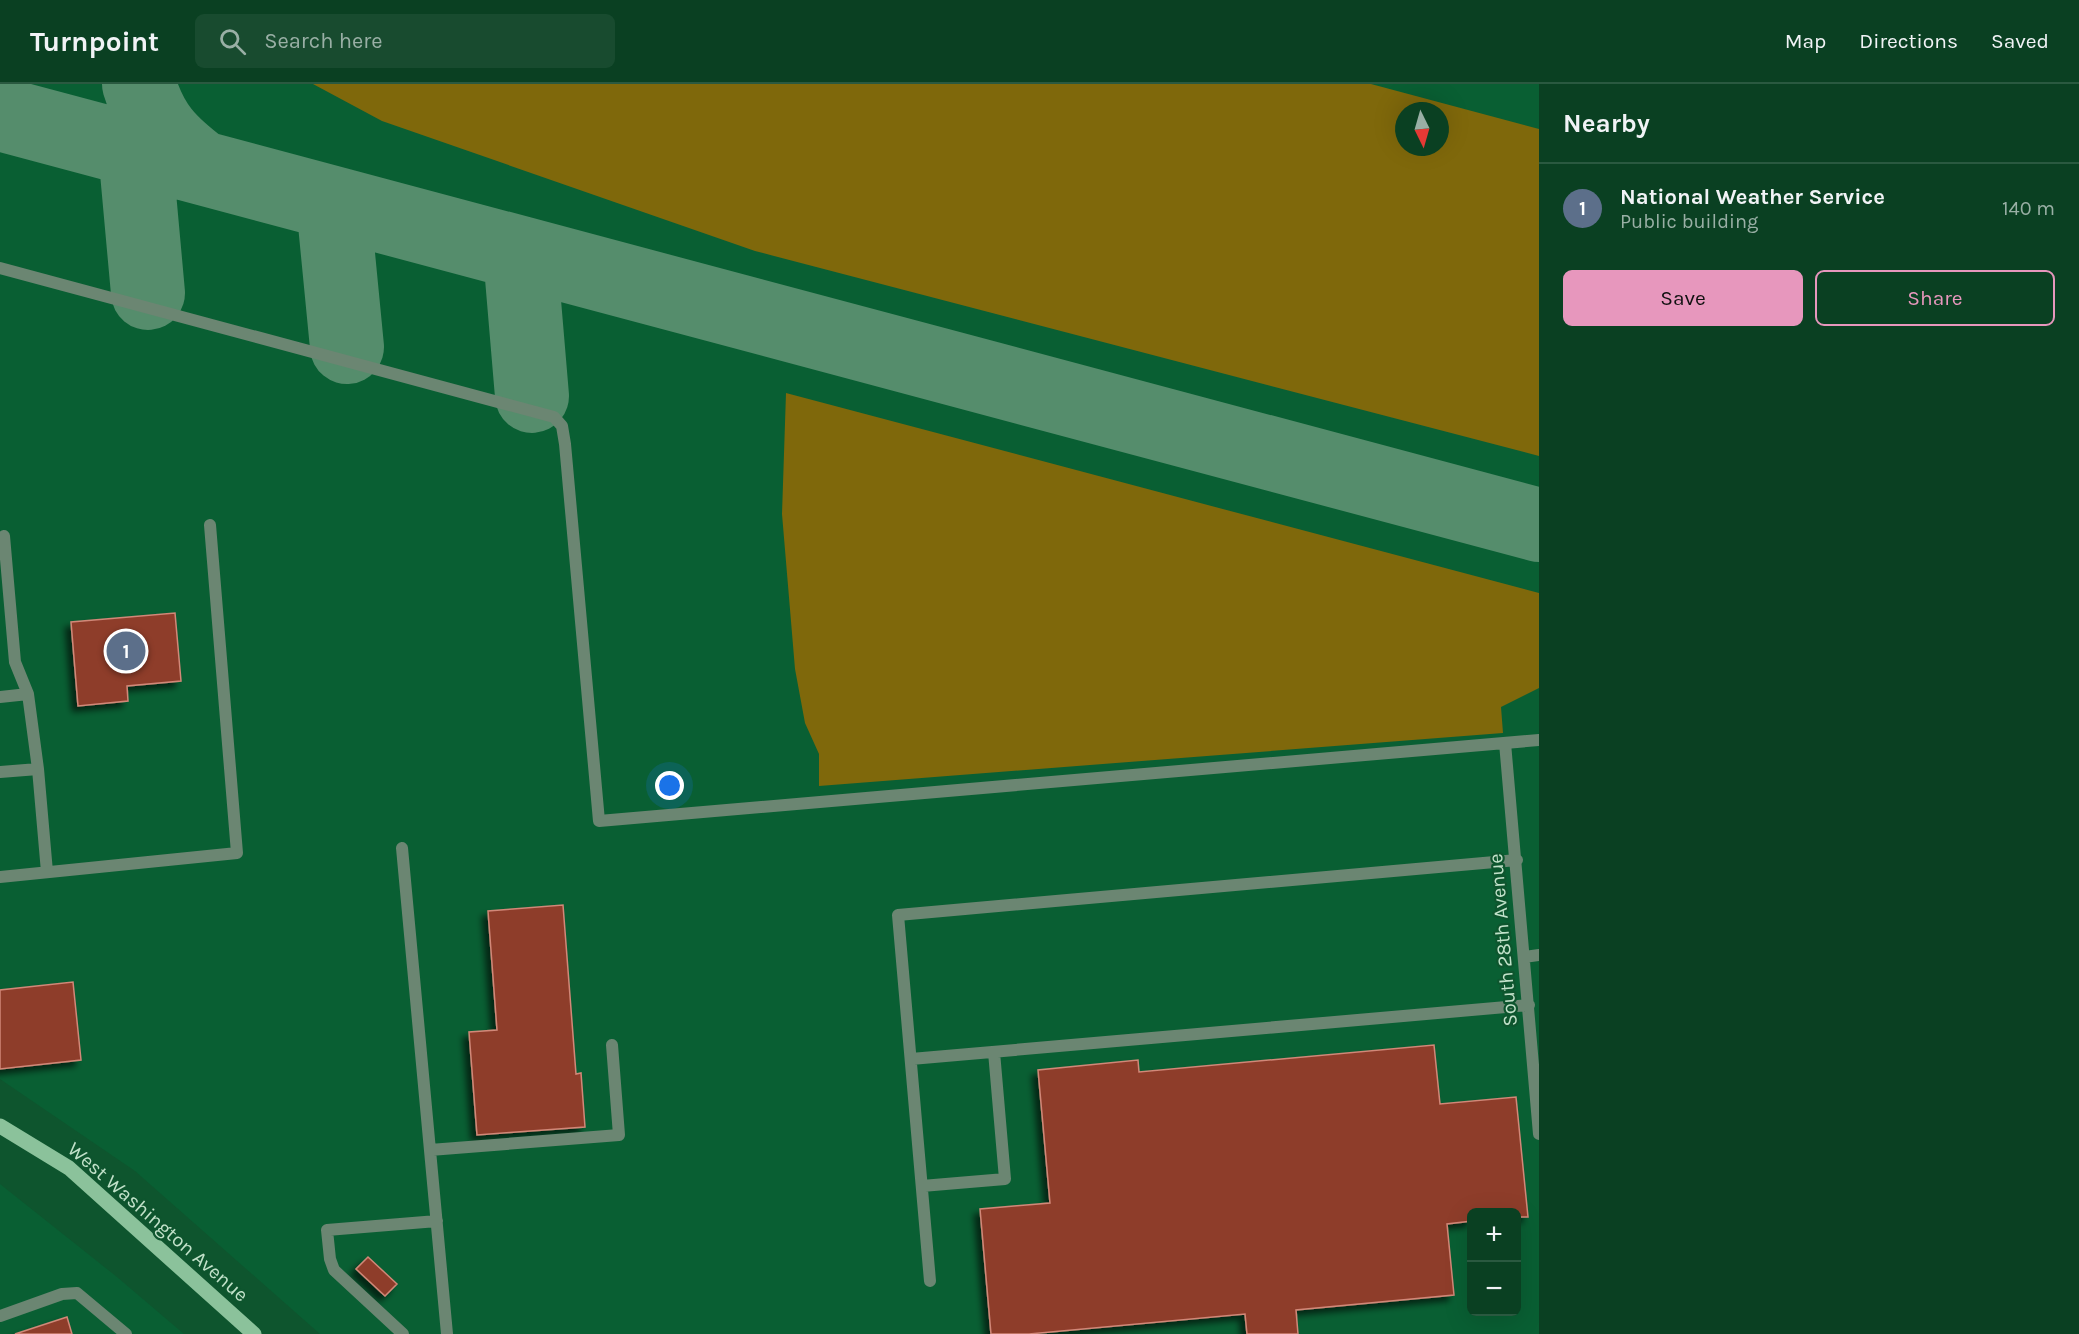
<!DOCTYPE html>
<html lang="en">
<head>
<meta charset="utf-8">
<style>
	:root { --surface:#0a4022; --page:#184b2f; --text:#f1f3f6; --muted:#99afa5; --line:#2a5940; --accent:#e797bd }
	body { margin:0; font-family:Karla,sans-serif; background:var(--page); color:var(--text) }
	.controls { position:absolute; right:18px; bottom:18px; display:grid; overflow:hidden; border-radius:9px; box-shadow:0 6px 24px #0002 }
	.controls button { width:54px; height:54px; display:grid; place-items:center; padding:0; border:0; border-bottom:2px solid var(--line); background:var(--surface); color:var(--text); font:30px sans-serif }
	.compass { position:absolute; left:1395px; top:18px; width:54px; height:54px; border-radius:50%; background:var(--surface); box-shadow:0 6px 24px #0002; rotate:175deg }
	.you { position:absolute; left:670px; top:702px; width:21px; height:21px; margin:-15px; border:4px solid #fff; border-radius:50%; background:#1a73e8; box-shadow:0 0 0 9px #1a73e833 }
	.badge { display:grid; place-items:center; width:39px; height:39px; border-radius:50%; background:var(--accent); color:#fff; font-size:20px; font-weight:700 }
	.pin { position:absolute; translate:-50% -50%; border:3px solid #fff; box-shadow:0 2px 6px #0006 }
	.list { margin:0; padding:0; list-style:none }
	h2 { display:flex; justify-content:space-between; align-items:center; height:78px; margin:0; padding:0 24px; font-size:26px }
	h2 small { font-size:20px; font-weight:400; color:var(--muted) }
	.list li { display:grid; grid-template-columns:39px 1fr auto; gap:18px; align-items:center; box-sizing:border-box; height:90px; padding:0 24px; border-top:2px solid var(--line) }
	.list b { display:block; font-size:22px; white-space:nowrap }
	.list p { margin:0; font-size:20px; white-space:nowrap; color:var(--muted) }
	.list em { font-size:20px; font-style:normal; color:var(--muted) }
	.actions { display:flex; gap:12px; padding:18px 24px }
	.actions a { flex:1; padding:14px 0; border:2px solid var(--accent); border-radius:9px; text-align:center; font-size:21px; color:var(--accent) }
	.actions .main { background:var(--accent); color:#111 }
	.icon { flex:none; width:33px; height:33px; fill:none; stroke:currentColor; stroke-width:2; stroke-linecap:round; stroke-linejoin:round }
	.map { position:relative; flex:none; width:1539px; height:1250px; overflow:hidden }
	header { display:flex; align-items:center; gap:36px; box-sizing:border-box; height:84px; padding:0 30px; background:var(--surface); border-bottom:2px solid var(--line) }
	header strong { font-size:28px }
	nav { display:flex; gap:33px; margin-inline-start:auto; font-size:21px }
	.search { width:420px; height:54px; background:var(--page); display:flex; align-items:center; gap:15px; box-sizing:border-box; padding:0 21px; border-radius:9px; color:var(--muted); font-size:22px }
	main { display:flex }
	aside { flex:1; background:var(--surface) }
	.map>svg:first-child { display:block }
	.built { fill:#095f33; fill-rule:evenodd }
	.green { fill:#7f680b; fill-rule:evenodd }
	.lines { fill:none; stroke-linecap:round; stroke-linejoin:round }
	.taxiway { stroke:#558d6c; stroke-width:74 }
	.building { fill:#8e3d2c; stroke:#d28878; stroke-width:1.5; filter:url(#shadow) }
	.service { stroke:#6b8672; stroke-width:12 }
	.primary { stroke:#8bc29b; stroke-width:15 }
	.labels { text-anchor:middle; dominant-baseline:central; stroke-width:4.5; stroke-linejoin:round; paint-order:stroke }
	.street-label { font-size:20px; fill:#c2e2ca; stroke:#0e552e }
</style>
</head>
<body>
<header>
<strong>Turnpoint</strong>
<div class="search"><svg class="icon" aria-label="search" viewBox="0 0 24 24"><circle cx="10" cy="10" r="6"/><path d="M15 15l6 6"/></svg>Search here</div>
<nav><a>Map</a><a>Directions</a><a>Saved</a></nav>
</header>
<main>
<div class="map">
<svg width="1539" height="1250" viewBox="0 0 1539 1250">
	<defs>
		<filter id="shadow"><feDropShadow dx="-5.5" dy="5.5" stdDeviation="3" flood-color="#0009"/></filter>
	</defs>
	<rect width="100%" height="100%" fill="#0e552e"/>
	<path class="built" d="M0 0H1539V1250H320L135 1087 0 995ZM1404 27H1440V63H1404ZM1472 1128H1516V1228H1472Z
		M0 1100 117 1193 184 1250H0Z"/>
	<path class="green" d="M313 0H1371L1539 45V372L755 167 382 37ZM1404 27H1440V63H1404Z
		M786 309 1539 509V604L1501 623 1503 649 819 702V670L805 639 795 585 782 430Z"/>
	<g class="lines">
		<path class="taxiway" d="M139 0C151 41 169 59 202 84
			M0 30 1539 441
			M135 66 148 209
			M333 119 347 263
			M520 170 532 312"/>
	</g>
	<path class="building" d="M175 529 181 597 127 602 128 617 78 622 71 538Z
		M563 821 576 990 581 989 585 1043 477 1051 469 948 497 946 488 827Z
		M73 898 81 976 0 985V906Z
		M1434 961 1440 1020 1516 1013 1528 1133H1516V1128H1472V1137L1447 1140 1454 1211 1296 1226 1298 1250H1247L1245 1230 1029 1250H991L980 1125 1050 1119 1038 986 1138 976 1139 988Z
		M368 1173 397 1200 385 1212 356 1185Z
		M67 1233 72 1250H15Z"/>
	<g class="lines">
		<path class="service" d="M0 184 554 333 562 342 565 360 599 737 1539 656
			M4 452 15 578 28 610 38 685 47 788
			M0 613 28 610
			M1505 659 1539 1050
			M0 688 38 685
			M402 764 447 1250
			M0 793 237 769 210 441
			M1524 873 1539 871
			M911 975 1529 921
			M430 1066 619 1051 612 961
			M922 1102 1005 1095 994 968
			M930 1197 898 831 1517 776
			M0 1232 62 1210 77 1209 126 1250
			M403 1250 334 1186 330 1175 327 1146 437 1137"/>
		<path class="primary" d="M0 1042 69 1084 254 1250"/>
	</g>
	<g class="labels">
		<g class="street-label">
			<text transform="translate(1503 856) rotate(-95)">South 28th Avenue</text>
			<text transform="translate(158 1138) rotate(41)">West Washington Avenue</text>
		</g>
	</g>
</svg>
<div class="controls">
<button>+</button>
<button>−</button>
</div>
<svg class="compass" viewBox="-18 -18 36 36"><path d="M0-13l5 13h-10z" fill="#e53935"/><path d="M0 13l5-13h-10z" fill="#99afa5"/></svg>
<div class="you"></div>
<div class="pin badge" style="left:126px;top:567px;background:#5c6f8a">1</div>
</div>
<aside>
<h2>Nearby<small></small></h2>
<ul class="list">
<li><span class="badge" style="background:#5c6f8a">1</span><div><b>National Weather Service</b><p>Public building</p></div><em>140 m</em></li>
</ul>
<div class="actions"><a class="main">Save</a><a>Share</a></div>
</aside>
</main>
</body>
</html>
